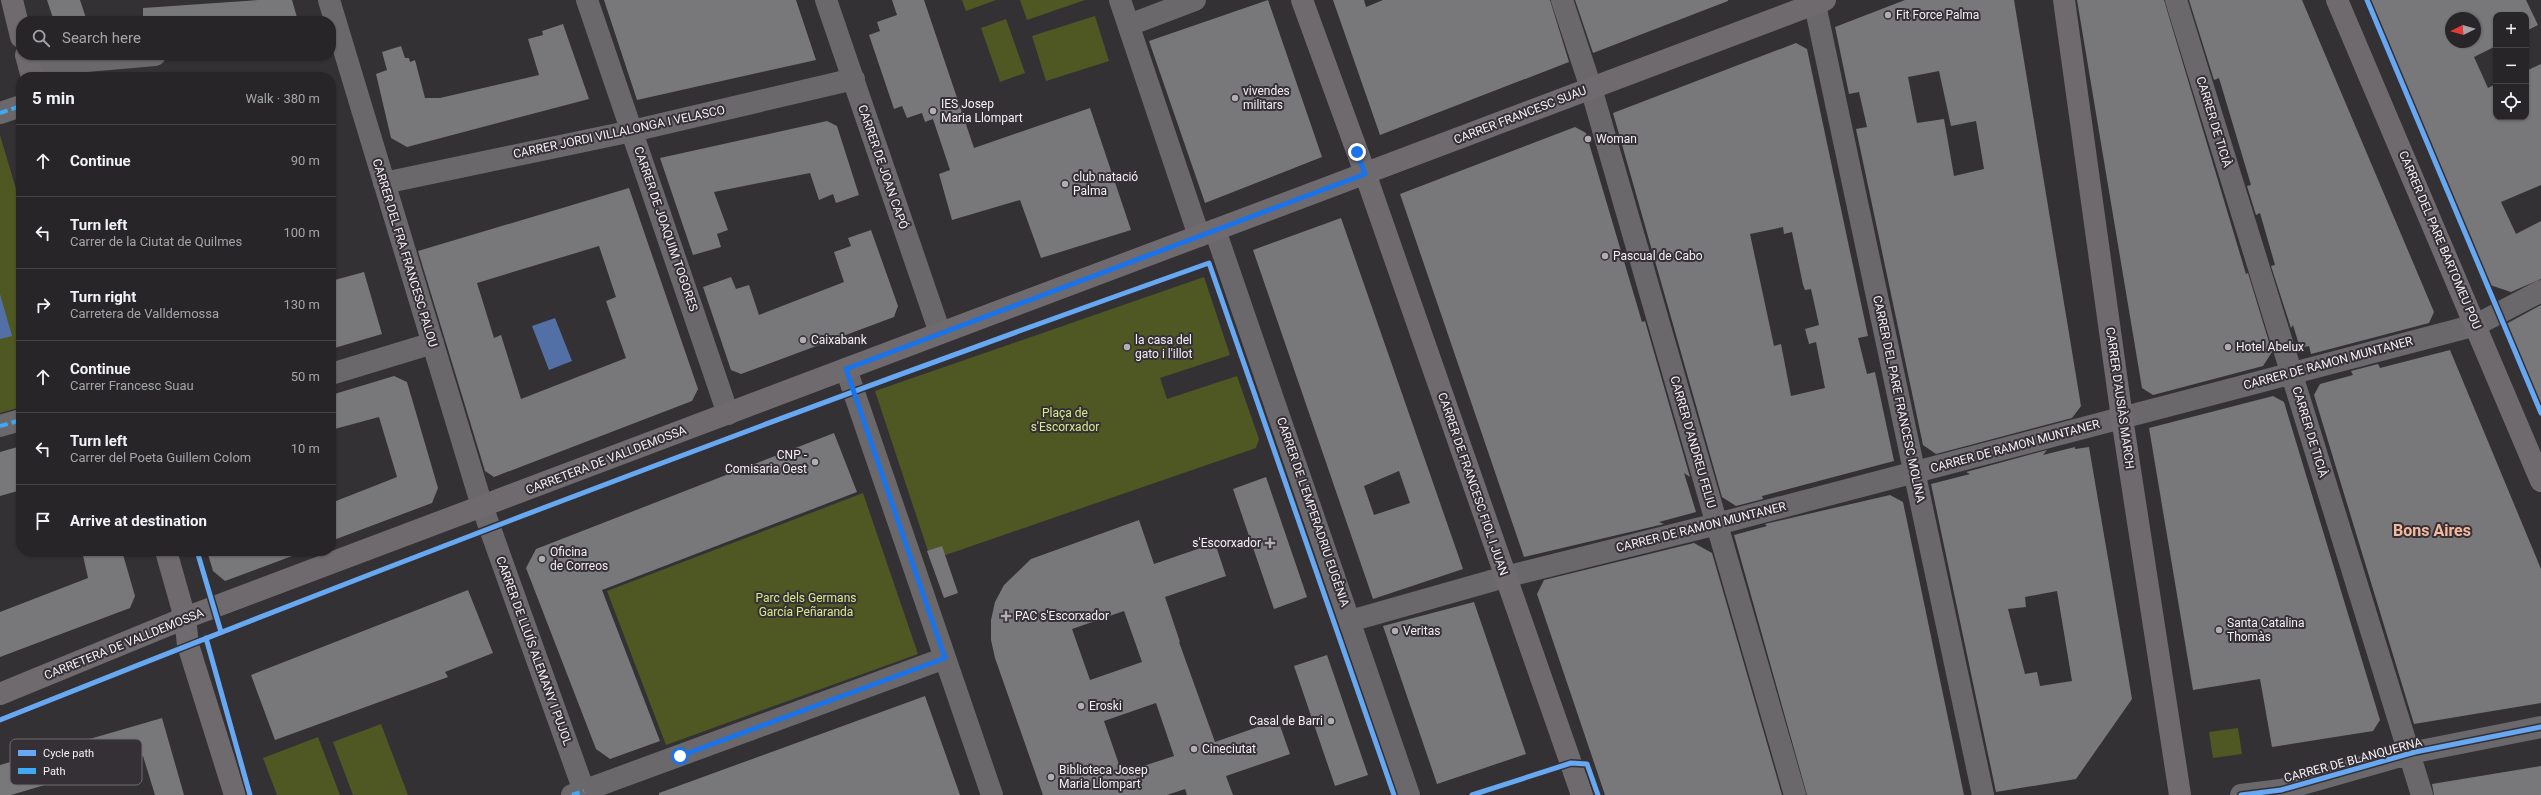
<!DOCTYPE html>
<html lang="en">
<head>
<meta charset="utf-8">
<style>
	:root { --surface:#272528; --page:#333134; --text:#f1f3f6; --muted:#a4a5a8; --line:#434245 }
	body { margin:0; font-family:Roboto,sans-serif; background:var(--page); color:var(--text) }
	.controls { position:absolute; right:12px; top:12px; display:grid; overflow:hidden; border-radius:8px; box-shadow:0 1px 3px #0004 }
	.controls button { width:36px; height:36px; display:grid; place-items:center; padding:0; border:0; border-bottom:1px solid var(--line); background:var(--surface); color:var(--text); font:20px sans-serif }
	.compass { position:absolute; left:2445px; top:12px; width:36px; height:36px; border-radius:50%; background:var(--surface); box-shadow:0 1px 3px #0004; rotate:265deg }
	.stop { position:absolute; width:12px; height:12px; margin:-9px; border:3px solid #1a73e8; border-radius:50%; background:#fff }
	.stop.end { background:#1a73e8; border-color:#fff; box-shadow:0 1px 4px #0008 }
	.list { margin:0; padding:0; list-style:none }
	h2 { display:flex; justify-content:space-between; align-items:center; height:52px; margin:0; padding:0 16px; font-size:17px }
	h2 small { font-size:13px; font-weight:400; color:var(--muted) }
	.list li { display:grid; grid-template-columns:26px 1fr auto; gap:12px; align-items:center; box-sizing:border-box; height:72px; padding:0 16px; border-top:1px solid var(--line) }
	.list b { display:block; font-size:15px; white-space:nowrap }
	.list p { margin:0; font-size:13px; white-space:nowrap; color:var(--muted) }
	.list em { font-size:13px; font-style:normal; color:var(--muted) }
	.icon { flex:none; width:22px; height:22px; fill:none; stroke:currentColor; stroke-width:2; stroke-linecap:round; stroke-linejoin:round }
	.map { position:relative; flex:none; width:2541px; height:795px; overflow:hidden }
	.search { position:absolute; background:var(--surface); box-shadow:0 1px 3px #0004; left:16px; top:16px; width:320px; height:44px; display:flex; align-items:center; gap:10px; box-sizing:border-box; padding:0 14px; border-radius:16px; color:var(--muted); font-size:15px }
	.panel { position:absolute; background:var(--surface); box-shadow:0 1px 3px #0004; left:16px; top:72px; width:320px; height:484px; border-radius:16px }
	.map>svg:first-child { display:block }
	.green { fill:#4f5823 }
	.water { fill:#5270a6 }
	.building { fill:#78777a; fill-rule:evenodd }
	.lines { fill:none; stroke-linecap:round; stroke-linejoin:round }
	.street { stroke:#6b686c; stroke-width:22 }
	.secondary { stroke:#6e6a6e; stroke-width:22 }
	.quiet { stroke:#3fa9f5; stroke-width:4; stroke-dasharray:8 4; stroke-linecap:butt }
	.cycleway-casing { stroke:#353036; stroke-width:8 }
	.cycleway { stroke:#66a8f1; stroke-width:5 }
	.route { stroke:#1a73e8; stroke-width:5 }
	.poi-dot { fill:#b1adb1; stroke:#353036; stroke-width:1.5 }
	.labels { text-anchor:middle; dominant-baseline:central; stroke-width:4; stroke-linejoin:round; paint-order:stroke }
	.poi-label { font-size:12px; fill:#f4f0f4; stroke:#353036; text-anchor:start }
	.street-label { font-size:12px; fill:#f4f0f4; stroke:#353036 }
	.park-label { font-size:12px; fill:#d7ec86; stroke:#353036 }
	.district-label { font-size:16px; font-weight:bold; fill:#f7ba9f; stroke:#353036 }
	.key { fill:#353036; stroke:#6e6a6f; stroke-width:1 }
	.key-label { font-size:11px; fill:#f4f0f4 }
</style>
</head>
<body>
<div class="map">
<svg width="2541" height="795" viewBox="0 0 2541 795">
	<rect width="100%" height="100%" fill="#343135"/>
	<path class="green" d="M962 0H996L966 11Z
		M1020 0H1085L1027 20Z
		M1095 16 1109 61 1046 81 1032 36Z
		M1006 19 1025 73 1000 82 981 28Z
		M0 135 21 206V407L0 413Z
		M1204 277 1230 355 1160 378 1167 399 1237 376 1259 439 1256 448 931 560 875 391Z
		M863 493 918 654 666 745 607 591Z
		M381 724 408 795H353L333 742Z
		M2238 728 2242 754 2213 758 2209 732Z
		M318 737 340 795H277L263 758Z"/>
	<path class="water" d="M0 294 12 336 0 339Z
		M555 318 572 361 549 370 532 326Z"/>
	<path class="building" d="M47 0H80L87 21H54Z
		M259 0H292L298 21H143V8Z
		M604 0H796L816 60 637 100Z
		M892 0H924L974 148 1090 108 1131 230 1041 258 1020 200 952 220 939 174 950 170 933 119 925 122 922 113 907 118 902 106 894 109 869 35 880 31 877 22 897 15Z
		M1268 0 1322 157 1205 203 1149 41Z
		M1333 0H1364L1366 7 1383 0H1550L1569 62 1380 135Z
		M1575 0H1728V1L1593 53Z
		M1905 0H2014L2081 406 2072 418 1936 454 1923 445 1856 129 1867 127 1859 92 1849 94 1835 27ZM1939 71 1951 126 1976 121 1984 169 1954 176 1944 119 1917 123 1908 77Z
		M2077 0H2164L2246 274 2248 273 2272 352 2263 366 2153 395 2142 388Z
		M2189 0H2302L2434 312 2429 323 2311 354 2309 346 2300 348 2293 325 2291 328 2271 266 2275 265 2260 213 2256 215 2247 186 2251 185 2219 78 2214 80Z
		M2370 0H2526L2538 25 2526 31V15H2496V46L2474 57 2488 88 2496 84V117H2526V71L2541 64V185L2501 202 2516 234 2541 221V279L2511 292 2490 285ZM2451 18H2475V42H2451Z
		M563 24 589 99 407 147 391 138 376 74 387 70 382 52 401 46 405 58H409L410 62 415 60 425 98H440L539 75 528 39 543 35 542 31Z
		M1796 43 1807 49 1868 336 1858 338 1867 374 1875 372 1894 461 1762 496 1763 499 1736 506 1722 497 1613 113ZM1783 227 1784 234 1792 232 1803 285 1805 290 1811 289 1819 325 1805 329 1809 344 1816 342 1825 388 1791 396 1781 344 1774 346 1750 234Z
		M827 121 837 126 859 195 836 203 833 194 819 200 810 173 714 192 728 230 717 234 721 247 693 255 660 158Z
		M1575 127 1586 133 1642 322 1645 321 1690 477 1684 473 1696 512 1659 522 1664 524 1524 557 1400 194Z
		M629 188 698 389 692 401 494 477 485 471 418 251ZM599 246 616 297 606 301 626 358 521 399 501 335 494 338 477 283Z
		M1341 218 1463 569 1373 599 1253 250ZM1399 471 1410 503 1374 515 1364 486Z
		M871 230 898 306 894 317 741 374 731 370 703 287 731 277 736 289 749 285 759 315 844 282 834 252 851 246 848 238Z
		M364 272 382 334 331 349V281Z
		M2541 305V407L2506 324Z
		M2450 350 2541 569V703L2414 724 2314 395 2320 384 2353 375 2351 371 2378 364 2380 368Z
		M394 376 407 382 438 488 432 503 331 541V503L397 477 379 417 331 430V395Z
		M2273 396 2284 402 2380 720 2373 731 2272 747 2260 679 2193 690 2149 428Z
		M834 433 857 492 602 590 660 741 610 759 596 749 526 568 536 549Z
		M21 446V490L0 496V452Z
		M2075 447V449L2089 447 2132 699 2076 779 1996 792 1931 484 1970 474 1966 472 2047 450 2043 455ZM2057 591 2072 681 2040 686 2037 672 2025 674 2008 609 2026 607 2025 597Z
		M1266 477 1307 597 1274 609 1233 489Z
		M1890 495 1903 502 1964 795H1807L1734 535 1767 526 1765 524 1769 523Z
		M1139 520 1154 564 1215 543 1226 576 1165 597 1180 642H1179L1215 742 1278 720 1290 754 1226 776 1233 795H1187L1185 789 1167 795H1043L995 658 991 640V620L995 602 1004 585 1031 559ZM1124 611 1142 662 1090 680 1072 629ZM1156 703 1174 756 1122 773 1104 721Z
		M1694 543 1712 553 1782 795H1605L1537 594 1544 580Z
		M942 546 958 593 944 598 927 551Z
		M82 551H122L135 596 130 608 0 657V612L88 578Z
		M207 551H300V553L225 581 213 571Z
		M468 590 493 653 445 672 448 677 275 740 251 675Z
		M1474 602 1526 754 1437 784 1383 626Z
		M1327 655 1368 775 1335 786 1294 666Z
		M925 696 960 795H659V793Z
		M162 718 184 795H155L143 756 11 795H0V765Z
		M2541 766V795H2434L2432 784Z"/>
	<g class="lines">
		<path class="street" d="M329 0 482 506 584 791
			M587 0 728 414
			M826 0 940 333
			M1120 0 1199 236
			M1562 0 1591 88 1795 795
			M1814 0 1983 795
			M2176 0 2422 795
			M1129 25 1195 0
			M29 66 155 55
			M0 113 21 106
			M384 183 632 131 854 79
			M1215 230 1409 795
			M846 369 992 795
			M331 374 433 343
			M0 426 21 420
			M1350 621 1505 577 1717 524 2476 325 2541 291
			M572 795 945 658
			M2241 795 2281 790 2415 752 2541 727"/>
		<path class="secondary" d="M12 0 21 37
			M1302 0 1365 173 1582 795
			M2064 0 2122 418 2180 795
			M2337 0 2541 481
			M26 55 32 77
			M166 551 185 618 188 645 235 795
			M0 694 185 618 1825 0"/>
		<path class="quiet" d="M0 113 21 106
			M0 426 21 420
			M572 795 584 791"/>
		<g class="cycleway-casing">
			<path id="cycleway" d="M2367 0 2541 413
				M197 551 221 632
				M206 638 250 795
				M0 720C400 560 803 407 1209 263L1394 795
				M1472 795 1571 763 1587 764 1598 795
				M2241 795 2281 790 2415 752 2541 727"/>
		</g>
		<use href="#cycleway" class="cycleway"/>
	</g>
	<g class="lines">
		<path class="route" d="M680 756 945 658 846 369 1365 174 1357 152"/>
	</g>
	<g class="poi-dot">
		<circle cx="1888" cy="15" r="4"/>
		<circle cx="1235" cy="98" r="4"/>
		<circle cx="933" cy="111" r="4"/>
		<circle cx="1588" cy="139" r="4"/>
		<circle cx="1065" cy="184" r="4"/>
		<circle cx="1605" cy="256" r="4"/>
		<circle cx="803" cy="340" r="4"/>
		<circle cx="1127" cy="347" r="4"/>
		<circle cx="2228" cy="347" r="4"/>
		<circle cx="815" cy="462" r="4"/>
		<path d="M1268 537h4v4h4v4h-4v4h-4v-4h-4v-4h4z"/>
		<circle cx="542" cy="559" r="4"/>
		<path d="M1004 610h4v4h4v4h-4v4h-4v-4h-4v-4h4z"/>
		<circle cx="2219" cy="630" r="4"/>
		<circle cx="1395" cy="631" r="4"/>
		<circle cx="1081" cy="706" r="4"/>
		<circle cx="1331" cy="721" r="4"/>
		<circle cx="1194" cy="749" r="4"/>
		<circle cx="1051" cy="777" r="4"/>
	</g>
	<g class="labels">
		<g class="poi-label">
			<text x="1896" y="15">Fit Force Palma</text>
			<text x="1243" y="91">vivendes<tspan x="1243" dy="14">militars</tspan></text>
			<text x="941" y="104">IES Josep<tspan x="941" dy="14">Maria Llompart</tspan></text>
			<text x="1596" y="139">Woman</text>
			<text x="1073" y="177">club natació<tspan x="1073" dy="14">Palma</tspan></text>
			<text x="1613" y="256">Pascual de Cabo</text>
			<text x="811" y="340">Caixabank</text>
			<text x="1135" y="340">la casa del<tspan x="1135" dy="14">gato i l'illot</tspan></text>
			<text x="2236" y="347">Hotel Abelux</text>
			<text x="807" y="455" text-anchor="end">CNP -<tspan x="807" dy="14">Comisaria Oest</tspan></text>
			<text x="1261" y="543" text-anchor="end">s'Escorxador</text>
			<text x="550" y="552">Oficina<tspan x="550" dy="14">de Correos</tspan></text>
			<text x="1015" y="616">PAC s'Escorxador</text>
			<text x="2227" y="623">Santa Catalina<tspan x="2227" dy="14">Thomàs</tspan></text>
			<text x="1403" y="631">Veritas</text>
			<text x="1089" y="706">Eroski</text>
			<text x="1323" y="721" text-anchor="end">Casal de Barri</text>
			<text x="1202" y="749">Cineciutat</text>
			<text x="1059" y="770">Biblioteca Josep<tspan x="1059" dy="14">Maria Llompart</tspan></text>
		</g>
		<g class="street-label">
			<text transform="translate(1520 115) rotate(-21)">CARRER FRANCESC SUAU</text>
			<text transform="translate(2214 122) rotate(73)">CARRER DE TICIÀ</text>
			<text transform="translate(619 132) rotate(-12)">CARRER JORDI VILLALONGA I VELASCO</text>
			<text transform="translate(883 167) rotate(71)">CARRER DE JOAN CAPÓ</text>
			<text transform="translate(666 229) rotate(71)">CARRER DE JOAQUIM TOGORES</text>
			<text transform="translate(2440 240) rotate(67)">CARRER DEL PARE BARTOMEU POU</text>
			<text transform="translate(405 253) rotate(73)">CARRER DEL FRA FRANCESC PALOU</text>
			<text transform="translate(2328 363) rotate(-15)">CARRER DE RAMON MUNTANER</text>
			<text transform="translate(2120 398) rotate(82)">CARRER D'AUSIÀS MARCH</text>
			<text transform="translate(1899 399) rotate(78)">CARRER DEL PARE FRANCESC MOLINA</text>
			<text transform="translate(2310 432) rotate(73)">CARRER DE TICIÀ</text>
			<text transform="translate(1693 442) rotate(74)">CARRER D'ANDREU FELIU</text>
			<text transform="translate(2015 446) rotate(-15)">CARRER DE RAMON MUNTANER</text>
			<text transform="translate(606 460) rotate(-21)">CARRETERA DE VALLDEMOSSA</text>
			<text transform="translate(1473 484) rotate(71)">CARRER DE FRANCESC FIOL I JUAN</text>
			<text transform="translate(1313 512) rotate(71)">CARRER DE L'EMPERADRIU EUGÈNIA</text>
			<text transform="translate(1701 527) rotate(-14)">CARRER DE RAMON MUNTANER</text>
			<text transform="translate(124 644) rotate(-22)">CARRETERA DE VALLDEMOSSA</text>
			<text transform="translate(534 651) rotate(70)">CARRER DE LLUÍS ALEMANY I PUJOL</text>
			<text transform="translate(2353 760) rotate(-15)">CARRER DE BLANQUERNA</text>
		</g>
		<g class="park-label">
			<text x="1065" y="413">Plaça de<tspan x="1065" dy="14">s'Escorxador</tspan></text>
			<text x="806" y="598">Parc dels Germans<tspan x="806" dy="14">García Peñaranda</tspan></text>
		</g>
		<g class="district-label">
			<text x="2432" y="530">Bons Aires</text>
		</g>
	</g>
	<rect x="10" y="739" width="132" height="46" rx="6" class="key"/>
	<rect x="18" y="750" width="18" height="6" fill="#66a8f1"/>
	<rect x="18" y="768" width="18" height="6" fill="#3fa9f5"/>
	<g class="key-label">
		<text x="43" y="757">Cycle path</text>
		<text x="43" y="775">Path</text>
	</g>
</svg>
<div class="controls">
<button>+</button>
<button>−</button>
<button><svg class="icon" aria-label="locate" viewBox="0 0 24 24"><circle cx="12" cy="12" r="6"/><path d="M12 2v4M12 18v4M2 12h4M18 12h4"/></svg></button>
</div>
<svg class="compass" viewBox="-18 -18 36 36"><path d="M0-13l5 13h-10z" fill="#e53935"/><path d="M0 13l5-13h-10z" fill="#a4a5a8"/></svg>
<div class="stop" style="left:680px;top:756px"></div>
<div class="stop end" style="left:1357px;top:152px"></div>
<div class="search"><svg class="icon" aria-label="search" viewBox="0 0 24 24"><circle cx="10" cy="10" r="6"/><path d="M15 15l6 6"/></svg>Search here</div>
<section class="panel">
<h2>5 min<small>Walk · 380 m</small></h2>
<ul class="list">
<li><svg class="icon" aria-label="ahead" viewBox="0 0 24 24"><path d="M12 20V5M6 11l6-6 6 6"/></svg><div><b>Continue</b></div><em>90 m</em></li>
<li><svg class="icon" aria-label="left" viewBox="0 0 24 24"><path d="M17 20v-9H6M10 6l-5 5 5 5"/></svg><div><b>Turn left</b><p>Carrer de la Ciutat de Quilmes</p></div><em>100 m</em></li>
<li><svg class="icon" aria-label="right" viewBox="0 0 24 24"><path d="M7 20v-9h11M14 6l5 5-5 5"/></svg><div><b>Turn right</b><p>Carretera de Valldemossa</p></div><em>130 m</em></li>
<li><svg class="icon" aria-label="ahead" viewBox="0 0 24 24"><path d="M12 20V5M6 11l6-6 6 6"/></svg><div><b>Continue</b><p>Carrer Francesc Suau</p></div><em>50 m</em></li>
<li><svg class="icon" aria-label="left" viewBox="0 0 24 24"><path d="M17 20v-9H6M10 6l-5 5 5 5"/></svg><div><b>Turn left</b><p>Carrer del Poeta Guillem Colom</p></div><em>10 m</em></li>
<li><svg class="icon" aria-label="arrive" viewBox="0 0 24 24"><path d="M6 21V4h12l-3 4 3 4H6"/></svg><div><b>Arrive at destination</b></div></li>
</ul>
</section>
</div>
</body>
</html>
